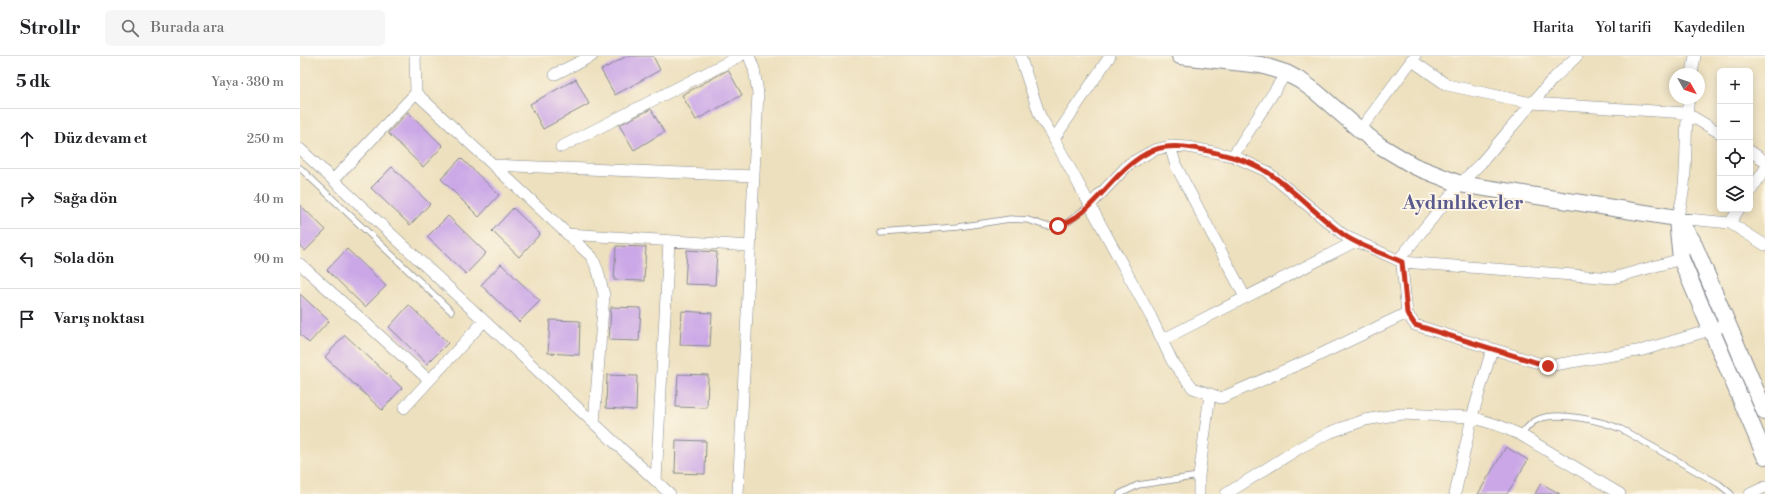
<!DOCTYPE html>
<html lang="tr">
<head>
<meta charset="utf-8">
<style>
	:root { --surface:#fff; --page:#f6f6f6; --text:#202124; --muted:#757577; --line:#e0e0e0 }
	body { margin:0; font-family:"Libre Bodoni",serif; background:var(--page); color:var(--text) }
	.controls { position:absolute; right:12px; top:12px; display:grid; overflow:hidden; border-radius:6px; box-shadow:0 2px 10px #0003 }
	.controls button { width:36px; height:36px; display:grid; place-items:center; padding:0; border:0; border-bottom:1px solid var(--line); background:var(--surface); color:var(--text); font:20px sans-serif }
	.compass { position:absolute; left:1369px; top:12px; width:36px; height:36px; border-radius:50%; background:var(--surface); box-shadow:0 2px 10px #0003; rotate:130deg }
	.stop { position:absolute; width:12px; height:12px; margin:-9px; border:3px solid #c8321e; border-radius:50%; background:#fff }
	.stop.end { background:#c8321e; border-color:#fff; box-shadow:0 1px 4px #0008 }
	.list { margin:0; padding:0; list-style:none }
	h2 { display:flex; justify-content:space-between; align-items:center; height:52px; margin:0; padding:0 16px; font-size:17px }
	h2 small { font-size:13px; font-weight:400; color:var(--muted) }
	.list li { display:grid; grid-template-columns:26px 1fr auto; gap:12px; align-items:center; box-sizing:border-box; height:60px; padding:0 16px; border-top:1px solid var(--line) }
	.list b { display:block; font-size:15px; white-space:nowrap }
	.list em { font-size:13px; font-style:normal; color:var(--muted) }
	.icon { flex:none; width:22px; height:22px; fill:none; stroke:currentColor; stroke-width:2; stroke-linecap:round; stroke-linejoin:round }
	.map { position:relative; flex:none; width:1465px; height:438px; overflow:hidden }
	header { display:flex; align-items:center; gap:24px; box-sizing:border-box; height:56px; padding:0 20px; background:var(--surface); border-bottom:1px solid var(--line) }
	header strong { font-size:19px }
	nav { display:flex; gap:22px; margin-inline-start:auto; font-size:14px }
	.search { width:280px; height:36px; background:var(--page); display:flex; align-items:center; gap:10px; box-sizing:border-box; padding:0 14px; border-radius:6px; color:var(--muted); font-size:15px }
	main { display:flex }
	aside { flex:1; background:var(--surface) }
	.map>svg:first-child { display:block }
	.building { fill:#cba7e7 }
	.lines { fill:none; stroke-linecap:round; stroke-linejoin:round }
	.lane-casing { stroke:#84888e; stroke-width:7 }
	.street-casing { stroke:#84888e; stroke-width:12 }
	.secondary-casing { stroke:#84888e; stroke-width:18 }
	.lane { stroke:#fff; stroke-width:5.5 }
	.street { stroke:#fff; stroke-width:11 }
	.secondary { stroke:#fff; stroke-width:16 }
	.route { stroke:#c8321e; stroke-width:5 }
	.labels { text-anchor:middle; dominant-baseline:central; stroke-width:4; stroke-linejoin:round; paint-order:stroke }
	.district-label { font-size:19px; font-weight:bold; fill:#59598e; stroke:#fcf5e5 }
</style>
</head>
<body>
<header>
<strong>Strollr</strong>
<div class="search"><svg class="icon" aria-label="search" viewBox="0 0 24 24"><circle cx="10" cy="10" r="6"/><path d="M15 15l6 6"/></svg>Burada ara</div>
<nav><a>Harita</a><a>Yol tarifi</a><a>Kaydedilen</a></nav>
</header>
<main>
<aside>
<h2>5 dk<small>Yaya · 380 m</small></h2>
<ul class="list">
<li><svg class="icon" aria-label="ahead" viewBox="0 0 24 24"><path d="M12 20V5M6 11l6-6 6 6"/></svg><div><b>Düz devam et</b></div><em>250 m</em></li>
<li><svg class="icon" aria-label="right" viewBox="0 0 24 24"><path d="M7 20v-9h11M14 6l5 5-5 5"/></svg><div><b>Sağa dön</b></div><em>40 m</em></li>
<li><svg class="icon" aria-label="left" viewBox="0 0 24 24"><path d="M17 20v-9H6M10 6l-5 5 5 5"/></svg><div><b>Sola dön</b></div><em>90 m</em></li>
<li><svg class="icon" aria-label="arrive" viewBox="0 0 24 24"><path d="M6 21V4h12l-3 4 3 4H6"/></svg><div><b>Varış noktası</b></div></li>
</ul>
</aside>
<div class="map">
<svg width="1465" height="438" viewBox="0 0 1465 438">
	<rect width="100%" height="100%" fill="#fcf5e5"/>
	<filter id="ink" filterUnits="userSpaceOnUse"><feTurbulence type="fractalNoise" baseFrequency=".025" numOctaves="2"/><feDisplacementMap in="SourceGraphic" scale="8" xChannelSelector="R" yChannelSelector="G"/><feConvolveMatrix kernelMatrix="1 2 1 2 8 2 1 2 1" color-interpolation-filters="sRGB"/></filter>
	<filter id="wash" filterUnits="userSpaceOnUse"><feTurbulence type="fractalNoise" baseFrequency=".012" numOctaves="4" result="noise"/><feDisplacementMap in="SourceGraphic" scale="16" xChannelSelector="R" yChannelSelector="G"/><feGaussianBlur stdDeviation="0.9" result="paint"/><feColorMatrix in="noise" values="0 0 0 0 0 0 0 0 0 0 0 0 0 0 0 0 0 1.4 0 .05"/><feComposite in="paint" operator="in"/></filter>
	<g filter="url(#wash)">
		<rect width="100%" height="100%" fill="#ede0be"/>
		<g id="blocks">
			<path class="building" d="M327 0H353L360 14 315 39 301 14Z
				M428 14 442 39 396 64 382 39Z
				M276 23 289 48 243 73 230 48Z
				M351 53 364 76 334 94 319 69Z
				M108 56 143 90 123 111 88 77Z
				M161 102 199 139 179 161 141 123Z
				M92 111 130 148 110 169 71 132Z
				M0 149 26 174 5 195 0 190Z
				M213 152 240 178 219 201 192 175Z
				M148 160 186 197 166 218 127 181Z
				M316 190 346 191 344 225 314 224Z
				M47 193 86 230 65 251 27 214Z
				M387 194 417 196 415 229 385 228Z
				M201 208 240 245 219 266 181 229Z
				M0 238 29 265 9 287 0 278Z
				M109 249 148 287 127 308 89 271Z
				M311 251 341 252 339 285 309 284Z
				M382 255 412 257 410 290 380 289Z
				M250 264 280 265 279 299 248 297Z
				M45 279 102 332 82 354 25 301Z
				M378 318 408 319 407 352 376 351Z
				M307 319 337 320 336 354 306 352Z
				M376 384 406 385 405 418 375 417Z
				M1206 391 1228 404 1207 438H1178Z
				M1241 427 1260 438H1235Z"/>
		</g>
	</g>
	<g filter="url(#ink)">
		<use href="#blocks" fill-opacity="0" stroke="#84888e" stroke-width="1"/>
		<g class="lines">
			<g class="lane-casing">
				<path id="lane" d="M0 112 151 255
					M580 177 658 171 710 163 728 164 746 170H757L768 166 790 149
					M1221 379C1226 372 1231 366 1239 363 1259 355 1302 365 1321 373L1419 428 1431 438
					M820 438 838 429 899 420"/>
			</g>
			<g class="street-casing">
				<path id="street" d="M115 0 116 37 292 201 298 215 304 239 294 367
					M720 0 740 60 754 83 851 261 872 305 893 332 921 342 1013 302 1107 257
					M1277 0 1251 25 1181 107 1160 128 1101 201 1107 257 1115 269 1248 310 1343 294 1427 269
					M1111 4 1147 29 1232 47 1386 57 1420 77
					M255 18 292 0
					M1392 18 1395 0
					M1389 42C1383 82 1390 125 1377 162L1430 167 1465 189
					M1060 74 1115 0
					M754 83 810 0
					M870 90 876 110 945 241
					M261 91 440 0
					M0 93 370 438
					M1450 95 1465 105
					M933 100 986 17
					M193 109 454 120
					M33 124 116 37
					M1450 136 1465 113
					M790 149 829 108 854 94 870 90 888 91 933 100 966 115 1045 180 1102 206 1313 222 1381 203
					M1430 167 1439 153
					M268 178 450 190
					M0 208 129 324
					M862 284 1056 185
					M104 352 184 265
					M356 425 369 185
					M438 438 458 37 454 13 449 0
					M899 438V420L910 338
					M926 438 1001 391 1031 376 1065 364 1101 358 1172 361 1200 370 1221 379 1320 438
					M1155 438 1172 361 1192 293
					M1450 438 1465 431"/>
			</g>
			<g class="secondary-casing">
				<path id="secondary" d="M880 0 961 9 986 17 1001 25 1016 36 1060 74 1079 89 1114 110 1160 128 1377 162 1392 184 1465 356
					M1377 164 1381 203 1465 400"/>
			</g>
			<use href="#lane" class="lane"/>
			<use href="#street" class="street"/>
			<use href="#secondary" class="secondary"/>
		</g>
	</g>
	<g class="lines" filter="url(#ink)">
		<path class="route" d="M758 170C794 160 815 109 854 94 870 88 888 91 904 94 925 99 949 104 967 116 995 134 1017 160 1044 179 1059 190 1085 198 1102 206L1107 257 1115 269 1248 310"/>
	</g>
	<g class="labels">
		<g class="district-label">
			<text x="1163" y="147">Aydınlıkevler</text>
		</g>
	</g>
</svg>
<div class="controls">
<button>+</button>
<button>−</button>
<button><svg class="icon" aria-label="locate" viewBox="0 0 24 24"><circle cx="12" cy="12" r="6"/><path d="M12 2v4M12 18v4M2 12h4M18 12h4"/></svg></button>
<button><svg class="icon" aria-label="layers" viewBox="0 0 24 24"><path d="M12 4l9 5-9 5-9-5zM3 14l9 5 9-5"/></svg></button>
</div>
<svg class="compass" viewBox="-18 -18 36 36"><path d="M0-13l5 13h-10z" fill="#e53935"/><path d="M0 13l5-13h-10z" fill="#757577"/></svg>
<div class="stop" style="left:758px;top:170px"></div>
<div class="stop end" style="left:1248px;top:310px"></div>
</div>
</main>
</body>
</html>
